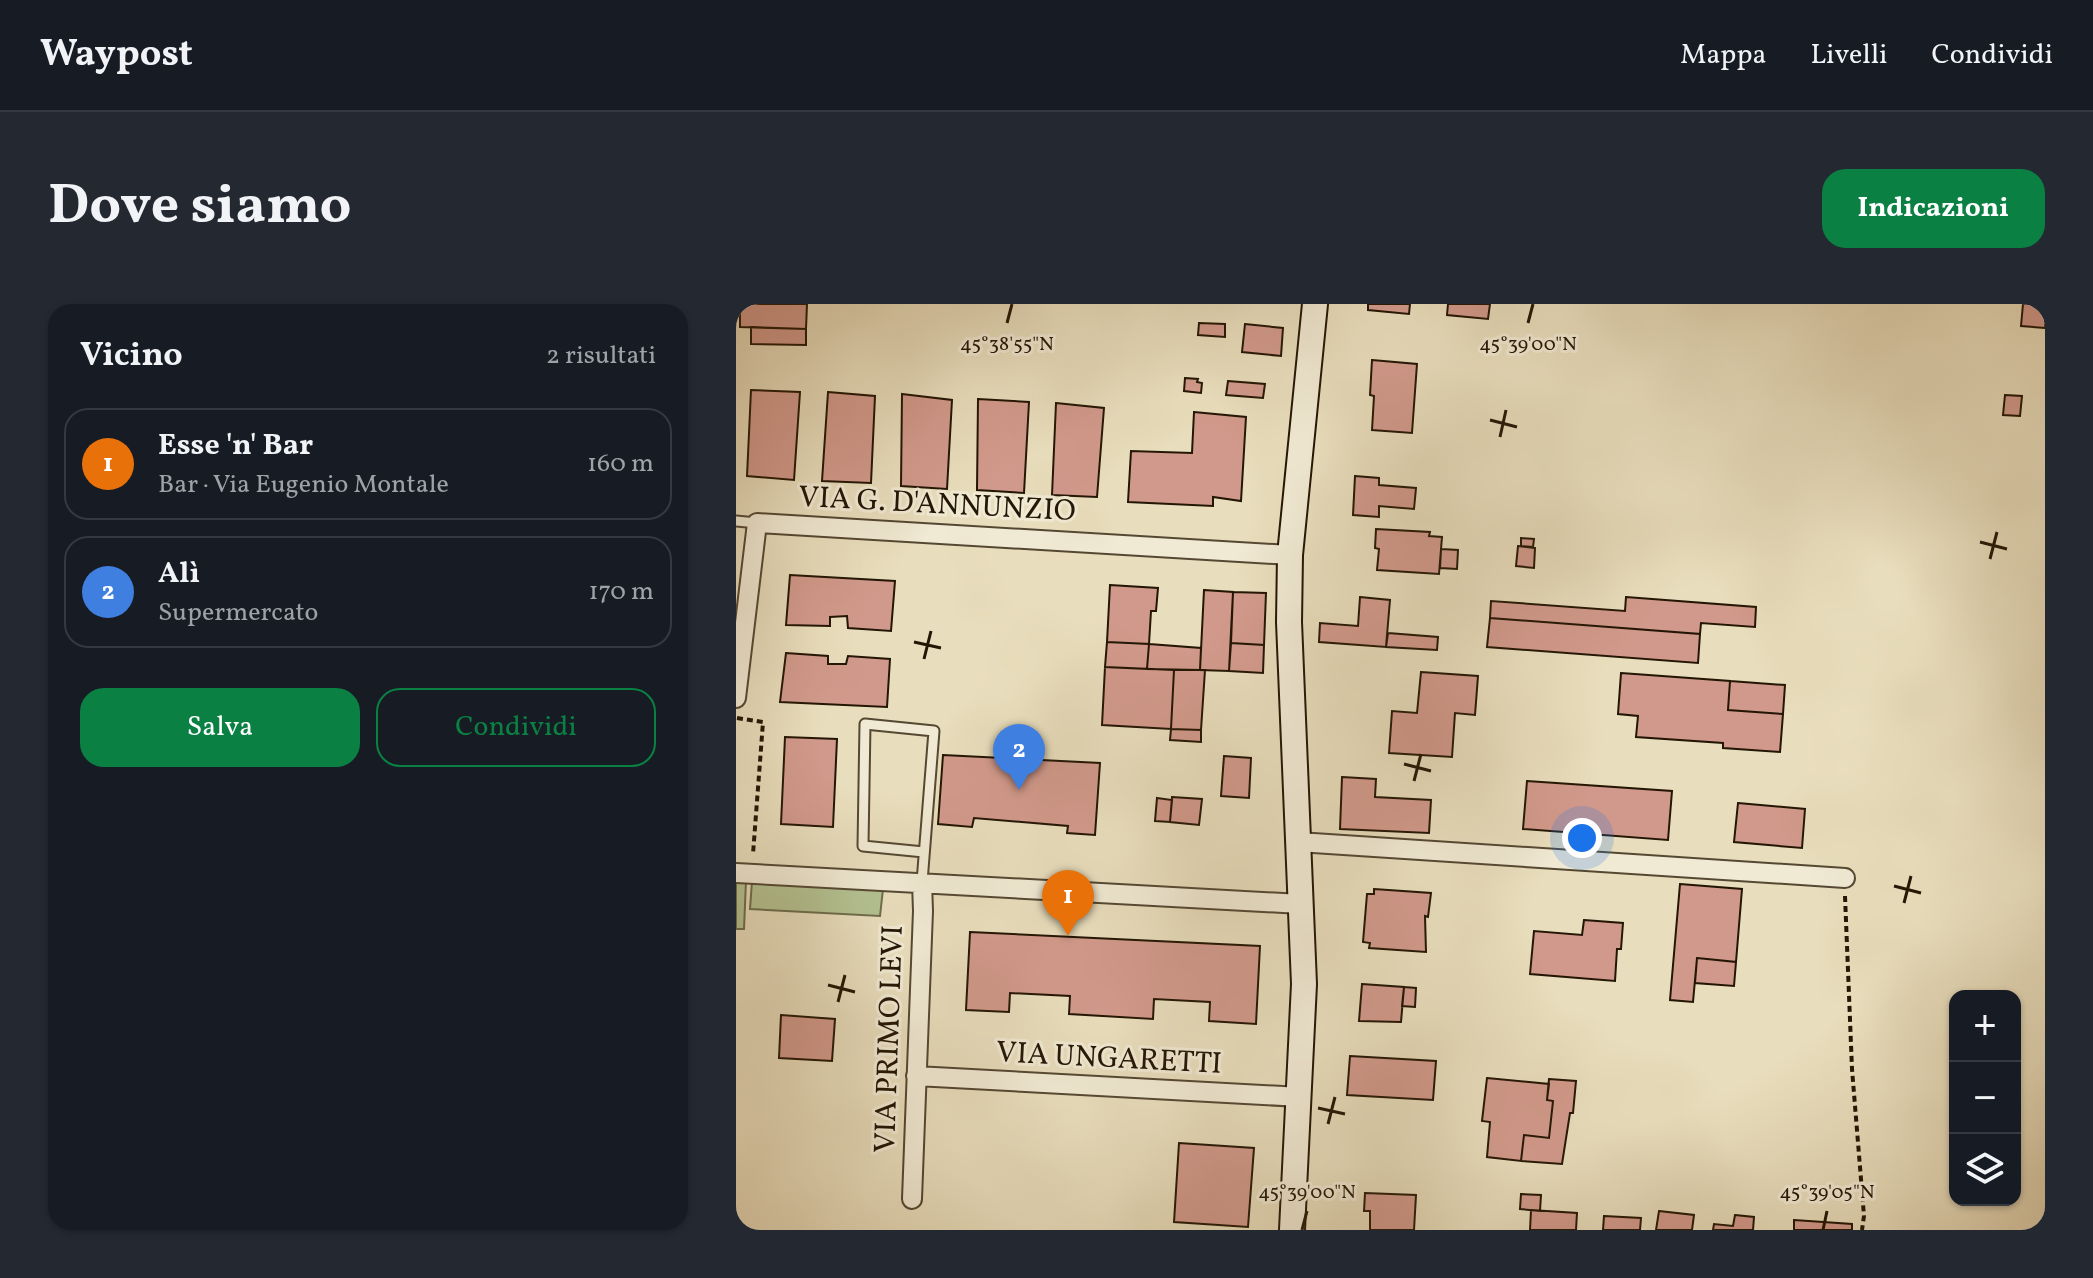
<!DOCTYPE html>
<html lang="it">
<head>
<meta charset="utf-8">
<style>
	:root { --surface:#171b24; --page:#242831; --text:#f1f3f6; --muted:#9ea1a6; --line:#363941; --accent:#0b8043 }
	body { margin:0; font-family:Vollkorn,serif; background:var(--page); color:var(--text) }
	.controls { position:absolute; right:24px; bottom:24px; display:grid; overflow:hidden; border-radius:16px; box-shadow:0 2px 6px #0004 }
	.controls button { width:72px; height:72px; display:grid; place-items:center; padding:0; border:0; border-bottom:2px solid var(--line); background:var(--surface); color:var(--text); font:40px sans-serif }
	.you { position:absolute; left:846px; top:534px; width:28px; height:28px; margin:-20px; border:6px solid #fff; border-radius:50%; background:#1a73e8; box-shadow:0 0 0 12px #1a73e833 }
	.badge { display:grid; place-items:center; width:52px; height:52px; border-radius:50%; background:var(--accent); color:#fff; font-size:26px; font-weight:700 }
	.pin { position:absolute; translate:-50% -66px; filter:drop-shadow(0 2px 4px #0008) }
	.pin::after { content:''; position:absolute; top:42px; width:28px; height:24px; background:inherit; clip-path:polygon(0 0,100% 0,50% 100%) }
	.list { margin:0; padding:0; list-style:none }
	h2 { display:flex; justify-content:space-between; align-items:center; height:104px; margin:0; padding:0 32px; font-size:34px }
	h2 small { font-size:26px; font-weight:400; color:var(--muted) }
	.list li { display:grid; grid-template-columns:52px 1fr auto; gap:24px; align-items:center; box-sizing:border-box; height:112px; margin:0 16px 16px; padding:0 16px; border:2px solid var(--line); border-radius:24px }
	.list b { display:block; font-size:30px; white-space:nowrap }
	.list p { margin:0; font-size:26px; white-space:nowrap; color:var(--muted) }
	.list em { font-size:26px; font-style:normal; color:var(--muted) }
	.actions { display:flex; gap:16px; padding:24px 32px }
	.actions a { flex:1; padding:18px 0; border:2px solid var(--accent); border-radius:24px; text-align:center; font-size:28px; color:var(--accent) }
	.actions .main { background:var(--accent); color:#fff }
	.icon { flex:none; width:44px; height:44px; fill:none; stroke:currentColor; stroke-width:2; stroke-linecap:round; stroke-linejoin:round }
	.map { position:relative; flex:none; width:1309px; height:926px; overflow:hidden; border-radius:24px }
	header { display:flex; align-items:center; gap:48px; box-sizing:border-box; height:112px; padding:0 40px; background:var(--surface); border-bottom:2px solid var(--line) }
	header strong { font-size:38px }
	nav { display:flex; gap:44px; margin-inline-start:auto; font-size:28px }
	.intro { display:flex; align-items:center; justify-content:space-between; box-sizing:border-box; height:192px; padding:0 48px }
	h1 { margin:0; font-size:56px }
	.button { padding:20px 36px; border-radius:24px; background:var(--accent); color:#fff; font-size:28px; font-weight:700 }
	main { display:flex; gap:48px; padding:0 48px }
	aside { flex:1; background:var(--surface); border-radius:24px; box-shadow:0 2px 6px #0004 }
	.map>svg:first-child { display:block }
	.green { fill:#b4c292; stroke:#6c6c4c; stroke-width:2 }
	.building { fill:#d1998b; stroke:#241605; stroke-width:2 }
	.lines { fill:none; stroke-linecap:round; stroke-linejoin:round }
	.lane-casing { stroke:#554833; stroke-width:13 }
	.street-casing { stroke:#554833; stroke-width:22 }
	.secondary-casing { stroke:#241605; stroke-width:28 }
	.path { stroke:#241605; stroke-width:4; stroke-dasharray:6 4; stroke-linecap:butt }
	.lane { stroke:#f0e9d3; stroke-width:9 }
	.street { stroke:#f0e9d3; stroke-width:18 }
	.secondary { stroke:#f0e9d3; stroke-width:24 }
	.ticks { fill:none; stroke:#241605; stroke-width:3 }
	.labels { text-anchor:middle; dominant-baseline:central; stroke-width:6; stroke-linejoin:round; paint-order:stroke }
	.street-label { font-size:30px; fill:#241605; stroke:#f0e9d3 }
	.ticks-label { font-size:20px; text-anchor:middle; fill:#241605; stroke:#f0e9d3; stroke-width:6; stroke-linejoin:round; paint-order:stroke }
</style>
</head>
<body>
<header>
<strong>Waypost</strong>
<nav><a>Mappa</a><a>Livelli</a><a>Condividi</a></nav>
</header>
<div class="intro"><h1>Dove siamo</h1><a class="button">Indicazioni</a></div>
<main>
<aside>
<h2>Vicino<small>2 risultati</small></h2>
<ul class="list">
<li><span class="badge" style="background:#e8710a">1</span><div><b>Esse 'n' Bar</b><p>Bar · Via Eugenio Montale</p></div><em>160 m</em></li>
<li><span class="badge" style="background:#3f7fe0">2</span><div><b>Alì</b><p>Supermercato</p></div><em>170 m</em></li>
</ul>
<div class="actions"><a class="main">Salva</a><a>Condividi</a></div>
</aside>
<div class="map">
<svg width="1309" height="926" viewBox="0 0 1309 926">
	<rect width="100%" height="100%" fill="#e8ddbc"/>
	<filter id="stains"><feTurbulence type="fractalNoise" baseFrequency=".0025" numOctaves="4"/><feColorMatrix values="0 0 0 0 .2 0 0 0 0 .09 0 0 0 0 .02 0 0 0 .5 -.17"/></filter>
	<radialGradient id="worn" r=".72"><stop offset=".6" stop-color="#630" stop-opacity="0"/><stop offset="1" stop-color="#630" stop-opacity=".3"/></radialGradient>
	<path class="green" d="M10 577 8 625H0V578Z
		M16 577 147 585 144 612 14 605Z"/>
	<path class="building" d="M4 0H71L70 25 4 23Z
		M632 0H674L673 10 632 6Z
		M712 0H754L752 15 711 11Z
		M1287 0H1309V24L1285 22Z
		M463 19 489 20V33L462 31Z
		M509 20 547 24 545 52 506 48Z
		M15 23 70 25V41L15 40Z
		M636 56 681 60 676 129 636 126 638 92 634 91Z
		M449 74 462 75 461 78 466 79 465 89 448 87Z
		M492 77 529 80 527 94 490 91Z
		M15 86 64 88 58 176 11 172Z
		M92 88 139 92 135 179 86 177Z
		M166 90 216 96 211 185 165 182Z
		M1269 91 1286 92 1284 112 1267 111Z
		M242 95 293 98 288 189 241 186Z
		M320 99 368 104 361 193 316 191Z
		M458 108 510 113 505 197 477 193V202L392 198 395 147 456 149Z
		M619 172 643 174V181L680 184 678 205 643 202V213L617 211Z
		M640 225 694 228 693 232 706 233 703 270 641 266 643 245 639 244Z
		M785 234 798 235 797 243 785 242Z
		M782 242 799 244 798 264 780 262Z
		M705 245 722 246 721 265 704 264Z
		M54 271 159 277 155 327 112 324 111 312 94 313V322L50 321Z
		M374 281 422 284 420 307H415L413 340 371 338Z
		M468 286 497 288 493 367 464 366Z
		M497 288 530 289 528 341 495 339Z
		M624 293 654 296 650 343 583 338 584 319 622 322Z
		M890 293 1020 303 1019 323 965 319 964 330 754 314 755 297 889 307Z
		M754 314 964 330 962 359 751 343Z
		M652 329 702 333 701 346 650 343Z
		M371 338 413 340 411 365 369 363Z
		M495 339 528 341 527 369 493 367Z
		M413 340 465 344 464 366 411 365Z
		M50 349 92 352V360H110L112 352 154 355 151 403 44 398Z
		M369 363 438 366 435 425 366 421Z
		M438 366H469L465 426 435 425Z
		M685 368 742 372 739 411 719 409 716 453 653 449 656 407 681 409Z
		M885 369 994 377 992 406 1047 410 1044 448 987 444V439L900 433 902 412 882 410Z
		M994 377 1049 381 1047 410 992 406Z
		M435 425 465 426V438L434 436Z
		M49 433 101 435 97 523 45 520Z
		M207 451 364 459 359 531 331 529 332 522 238 514 236 523 202 520Z
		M488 452 515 454 513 494 485 492Z
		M606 473 640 475 639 493 695 496 693 529 604 525Z
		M791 477 936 487 932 536 787 525Z
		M436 493 466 495 463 521 434 518Z
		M421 494 436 496 434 518 419 517Z
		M1002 499 1069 505 1066 544 998 538Z
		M944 580 1006 585 1000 658 961 654 957 698 934 696Z
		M638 585 695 589 692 613 689 612 690 648 633 644 634 639 627 638 631 590H638Z
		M848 616 887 619 885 645H881L879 677 794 670 798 627 846 631Z
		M234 628 524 642 520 720 473 717 474 698 418 695 417 715 333 710 334 692 274 689 273 708 230 706Z
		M961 654 1000 658 998 682 959 679Z
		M626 680 668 683 665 718 623 717Z
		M668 683 680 684 679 703 666 702Z
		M45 711 99 715 96 757 43 754Z
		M614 752 700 757 697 796 611 791Z
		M751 774 813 780 811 796 817 797 813 834 788 831 785 857 751 853 754 818 746 817Z
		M813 775 840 777 837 809H834L826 860 785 857 788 831 813 834 817 797 811 796Z
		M443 839 518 844 512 923 438 918Z
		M629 889 680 891 678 926H634V907H628Z
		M785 890 805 891 804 907 784 905Z
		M795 906 841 909 840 926H794Z
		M923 907 958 911 956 926H920Z
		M999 911 1018 913 1017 926H977L978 920 997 922Z
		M868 912 905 914 904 926H867Z
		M1058 916 1116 920V926H1058Z"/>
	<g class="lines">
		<g class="lane-casing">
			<path id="lane" d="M0 217 21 219
				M186 578 198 427 129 420 127 542 188 548"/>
		</g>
		<g class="street-casing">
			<path id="street" d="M0 394 21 219 554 251
				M562 538 1109 574
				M0 569 565 600
				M180 772 564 793
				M176 895 187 607 186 578"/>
		</g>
		<g class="secondary-casing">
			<path id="secondary" d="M556 926 568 680 553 318 554 251 579 0"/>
		</g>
		<path class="path" d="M1 414 27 418 17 550
			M1109 592 1116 765 1128 912 1126 926"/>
		<use href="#lane" class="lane"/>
		<use href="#street" class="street"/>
		<use href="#secondary" class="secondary"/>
	</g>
	<path class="ticks" d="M271 19 276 0M792 19 797 0M754 116 781 123M764 133 770 106M1244 238 1271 245M1254 255 1261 228M178 338 205 344M188 355 195 327M668 460 695 467M678 477 685 450M1158 582 1185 589M1168 599 1175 572M92 681 119 688M102 698 109 671M582 804 609 810M592 820 599 793M566 926 571 907M1087 926 1091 907"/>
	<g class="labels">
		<g class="street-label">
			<text transform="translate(201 201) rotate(3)">VIA G. D'ANNUNZIO</text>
			<text transform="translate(154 735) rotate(-88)">VIA PRIMO LEVI</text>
			<text transform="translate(373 755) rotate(3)">VIA UNGARETTI</text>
		</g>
	</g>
	<g class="ticks-label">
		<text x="271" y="46">45°38'55"N</text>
		<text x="792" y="46">45°39'00"N</text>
		<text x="571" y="894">45°39'00"N</text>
		<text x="1091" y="894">45°39'05"N</text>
	</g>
	<rect width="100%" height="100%" filter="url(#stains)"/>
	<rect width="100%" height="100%" fill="url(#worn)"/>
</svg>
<div class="controls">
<button>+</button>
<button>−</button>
<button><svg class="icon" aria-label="layers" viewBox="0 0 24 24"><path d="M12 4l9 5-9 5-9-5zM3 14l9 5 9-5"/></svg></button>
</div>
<div class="you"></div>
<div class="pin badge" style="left:332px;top:632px;background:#e8710a">1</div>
<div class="pin badge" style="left:283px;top:486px;background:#3f7fe0">2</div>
</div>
</main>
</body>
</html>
